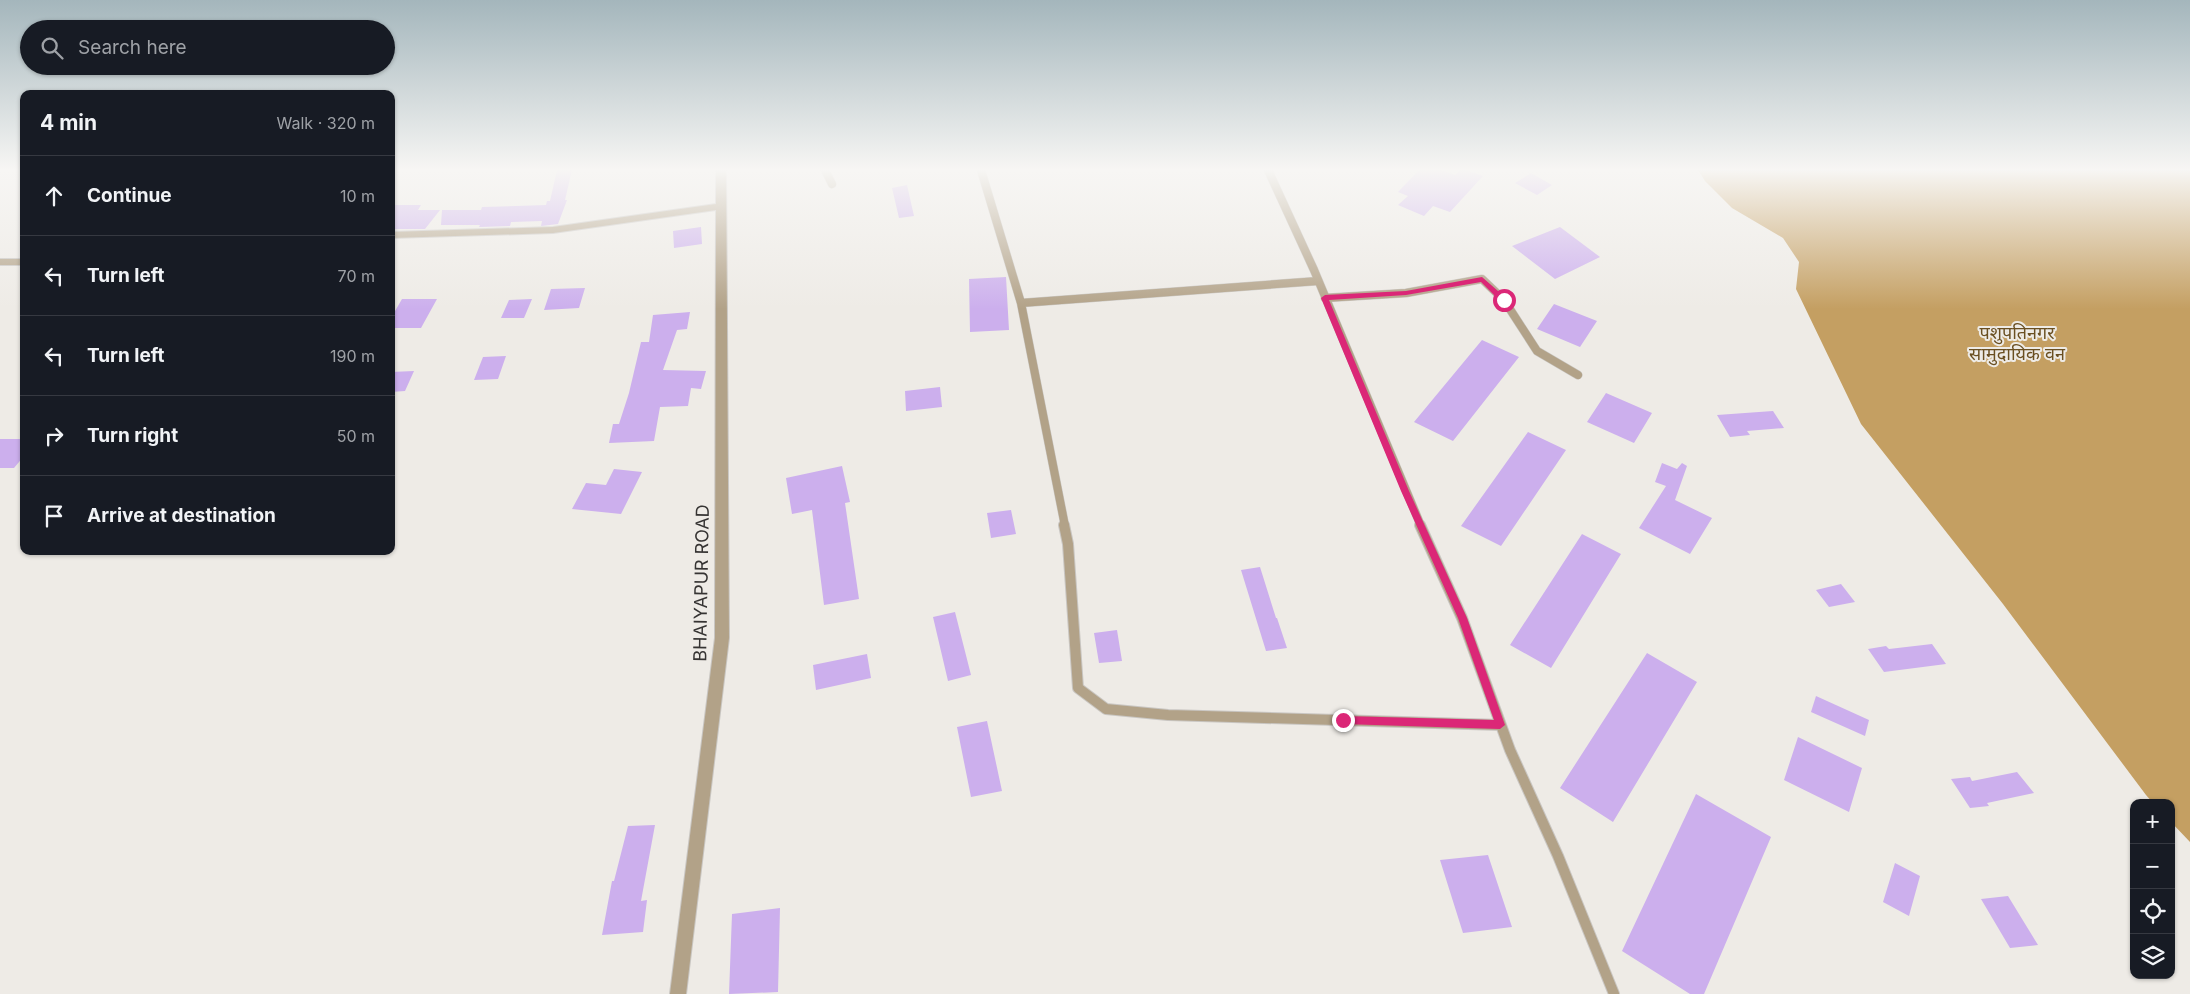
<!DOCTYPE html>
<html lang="en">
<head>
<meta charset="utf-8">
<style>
	:root { --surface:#171b24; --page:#242831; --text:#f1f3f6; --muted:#9ea1a6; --line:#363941 }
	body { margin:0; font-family:Inter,"Noto Sans Devanagari",sans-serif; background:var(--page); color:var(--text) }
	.controls { position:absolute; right:15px; bottom:15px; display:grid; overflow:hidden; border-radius:10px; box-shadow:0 1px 4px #0004 }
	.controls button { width:45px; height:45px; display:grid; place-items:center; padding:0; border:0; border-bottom:1px solid var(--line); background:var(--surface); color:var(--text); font:25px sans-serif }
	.stop { position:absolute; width:15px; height:15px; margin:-11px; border:4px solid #db2777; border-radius:50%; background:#fff }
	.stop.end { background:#db2777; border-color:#fff; box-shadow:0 1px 5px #0008 }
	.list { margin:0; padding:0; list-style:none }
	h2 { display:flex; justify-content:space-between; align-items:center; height:65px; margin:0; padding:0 20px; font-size:21px }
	h2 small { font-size:16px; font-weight:400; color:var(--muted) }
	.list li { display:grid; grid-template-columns:32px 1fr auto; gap:15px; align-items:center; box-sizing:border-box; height:80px; padding:0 20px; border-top:1px solid var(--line) }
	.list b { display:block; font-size:19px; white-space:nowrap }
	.list em { font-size:16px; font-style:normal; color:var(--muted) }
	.icon { flex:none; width:28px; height:28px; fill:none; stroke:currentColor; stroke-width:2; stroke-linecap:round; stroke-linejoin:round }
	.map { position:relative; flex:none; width:2190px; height:994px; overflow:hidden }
	.search { position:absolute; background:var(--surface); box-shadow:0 1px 4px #0004; left:20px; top:20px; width:375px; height:55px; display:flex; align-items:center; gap:12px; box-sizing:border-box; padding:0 18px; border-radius:28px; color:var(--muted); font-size:19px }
	.panel { position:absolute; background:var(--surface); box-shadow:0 1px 4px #0004; left:20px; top:90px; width:375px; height:465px; border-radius:10px }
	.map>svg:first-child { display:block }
	.forest { fill:#c49f62 }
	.building { fill:#ccafed }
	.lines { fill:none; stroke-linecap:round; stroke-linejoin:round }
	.lane-far1-casing { stroke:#c9c6c2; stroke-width:9 }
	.lane-casing { stroke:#c9c6c2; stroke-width:12 }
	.street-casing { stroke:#c9c6c2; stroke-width:2 }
	.lane-far1 { stroke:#b2a288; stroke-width:8 }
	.lane { stroke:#b2a288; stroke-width:10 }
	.street { fill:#b2a288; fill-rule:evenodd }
	.route { fill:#db2777 }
	.labels { text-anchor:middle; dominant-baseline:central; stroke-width:4; stroke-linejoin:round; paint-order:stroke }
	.park-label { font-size:18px; fill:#6a4f21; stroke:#eeebe6 }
	.street-label { font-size:18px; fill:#363433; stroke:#eeebe6 }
</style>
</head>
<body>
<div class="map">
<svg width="2190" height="994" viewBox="0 0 2190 994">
	<rect width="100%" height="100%" fill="#eeebe6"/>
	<path class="forest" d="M1698 170H2190V842L2171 822V803H2153L2146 795 2003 604 1861 424 1796 289 1799 262 1783 238 1732 208 1705 181Z"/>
	<path class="building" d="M557 170H572L565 200H567L558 224 541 226 542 221 511 222 510 226 479 227 480 225H441L442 210H481L482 207 546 205 547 201H550Z
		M1419 170H1441L1455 175 1460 170H1467L1483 176 1450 212 1433 206 1424 216 1398 205 1408 196 1398 192Z
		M1531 173 1552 185 1537 195 1515 183Z
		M907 185 914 216 899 218 892 188Z
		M391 205H421L418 210H440L425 229H391Z
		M701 227 702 244 674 248 673 231Z
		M1560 227 1600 257 1555 279 1512 246Z
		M1006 277 1009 330 970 332 969 279Z
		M585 288 579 308 544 310 551 289Z
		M402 299H437L421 328H391V318Z
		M532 299 524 318H501L509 300Z
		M1554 304 1597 321 1580 347 1537 329Z
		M690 312 687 329 677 330 663 370 706 371 701 389 691 388 688 406 660 407 654 441 609 443 613 424H619L629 393 641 342H649L653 315Z
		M1482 340 1519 357 1453 441 1414 422Z
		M506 356 498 379 474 380 483 357Z
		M414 371 405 391 391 392V372Z
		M940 387 942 407 906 411 905 391Z
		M1606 393 1652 413 1634 443 1587 422Z
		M1773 411 1784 428 1747 431 1750 435 1730 437 1717 415Z
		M1528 432 1566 450 1501 546 1461 526Z
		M0 439H24V456L14 468H0Z
		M1662 463 1677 469 1682 463 1687 466 1675 500 1712 518 1690 554 1639 528 1666 486 1655 482Z
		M842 466 850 502 845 503 859 599 824 605 812 510 792 514 786 478Z
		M614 469 642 472 621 514 572 509 586 483 606 485Z
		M1011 510 1016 534 991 538 987 513Z
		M1582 534 1621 554 1551 668 1510 645Z
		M1260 567 1276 618H1277L1287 648 1266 651 1241 570Z
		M1841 584 1855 602 1829 607 1816 590Z
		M955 612 971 675 948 681 933 617Z
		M1117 630 1122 661 1099 663 1094 633Z
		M1932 644 1946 664 1884 672 1868 649 1886 646 1889 649Z
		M1647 653 1697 682 1613 822 1560 788Z
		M867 654 871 678 816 690 813 665Z
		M1816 696 1869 720 1865 736 1811 712Z
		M987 721 1002 791 971 797 957 727Z
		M1798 737 1862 768 1849 812 1784 780Z
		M2017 772 2034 793 1987 803 1989 806 1970 808 1951 779 1970 777 1972 781Z
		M1696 794 1771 837 1704 994H1690L1622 951Z
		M655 825 641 901 647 900 643 932 602 935 612 881H614L628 826Z
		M1488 855 1512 927 1463 933 1440 860Z
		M1895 863 1920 876 1909 916 1883 902Z
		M2008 896 2038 945 2010 948 1981 899Z
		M780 908 778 992 729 994 732 914Z"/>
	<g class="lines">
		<g class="lane-far1-casing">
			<path id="lane-far1" d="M825 170 832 184
				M981 170 1021 303
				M1268 170 1314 270 1421 526
				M1325 298 1406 293 1482 279 1504 300 1537 351 1578 375
				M1065 526 1021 303 1318 281"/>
		</g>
		<g class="lane-casing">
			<path id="lane" d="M1064 525 1068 544 1078 688 1106 709 1168 715 1501 725
				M1420 525 1462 618 1510 750 1558 856 1614 994"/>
		</g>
		<g class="street-casing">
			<path id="street" d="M716 170H726L729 638 686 994H670L715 638 716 210 553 233 391 238V232L553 227 716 204Z
				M0 259H24V265H0Z"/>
		</g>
		<use href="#lane-far1" class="lane-far1"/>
		<use href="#lane" class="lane"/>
		<use href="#street" class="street"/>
	</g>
	<linearGradient id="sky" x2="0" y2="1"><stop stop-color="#a4b6bc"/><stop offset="0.55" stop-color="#f7f6f4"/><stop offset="1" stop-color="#f7f6f4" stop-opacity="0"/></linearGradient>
	<rect width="2190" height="309" fill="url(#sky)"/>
	<path class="route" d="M1482 277 1506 298V302H1501L1481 282 1406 295 1329 300 1409 491 1467 618 1505 725 1500 729 1343 724 1338 720 1343 716 1494 720 1458 618 1401 491 1321 298 1325 295 1406 291Z"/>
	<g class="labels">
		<g class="park-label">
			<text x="2017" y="332">पशुपतिनगर<tspan x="2017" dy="21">सामुदायिक वन</tspan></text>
		</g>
		<g class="street-label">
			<text transform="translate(701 583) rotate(-89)">BHAIYAPUR ROAD</text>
		</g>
	</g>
</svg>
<div class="controls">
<button>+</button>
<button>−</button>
<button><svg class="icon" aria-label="locate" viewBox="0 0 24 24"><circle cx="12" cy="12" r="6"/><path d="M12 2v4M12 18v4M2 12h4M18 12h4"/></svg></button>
<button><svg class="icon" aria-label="layers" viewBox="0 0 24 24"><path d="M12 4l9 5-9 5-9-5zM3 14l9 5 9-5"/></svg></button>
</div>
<div class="stop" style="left:1504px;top:300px"></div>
<div class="stop end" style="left:1343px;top:720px"></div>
<div class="search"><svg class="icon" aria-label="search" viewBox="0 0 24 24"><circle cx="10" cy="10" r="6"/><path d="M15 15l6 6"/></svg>Search here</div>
<section class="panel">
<h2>4 min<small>Walk · 320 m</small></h2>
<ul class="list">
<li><svg class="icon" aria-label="ahead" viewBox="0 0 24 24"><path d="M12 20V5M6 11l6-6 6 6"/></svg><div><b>Continue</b></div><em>10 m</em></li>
<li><svg class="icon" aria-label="left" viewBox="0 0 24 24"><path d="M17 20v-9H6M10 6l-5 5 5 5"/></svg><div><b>Turn left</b></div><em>70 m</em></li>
<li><svg class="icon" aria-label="left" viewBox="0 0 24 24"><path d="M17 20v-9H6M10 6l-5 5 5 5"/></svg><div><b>Turn left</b></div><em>190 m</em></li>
<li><svg class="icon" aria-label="right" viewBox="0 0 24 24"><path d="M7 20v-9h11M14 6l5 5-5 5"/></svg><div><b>Turn right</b></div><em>50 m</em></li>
<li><svg class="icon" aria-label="arrive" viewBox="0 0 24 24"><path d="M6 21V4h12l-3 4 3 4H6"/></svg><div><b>Arrive at destination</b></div></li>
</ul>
</section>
</div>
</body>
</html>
